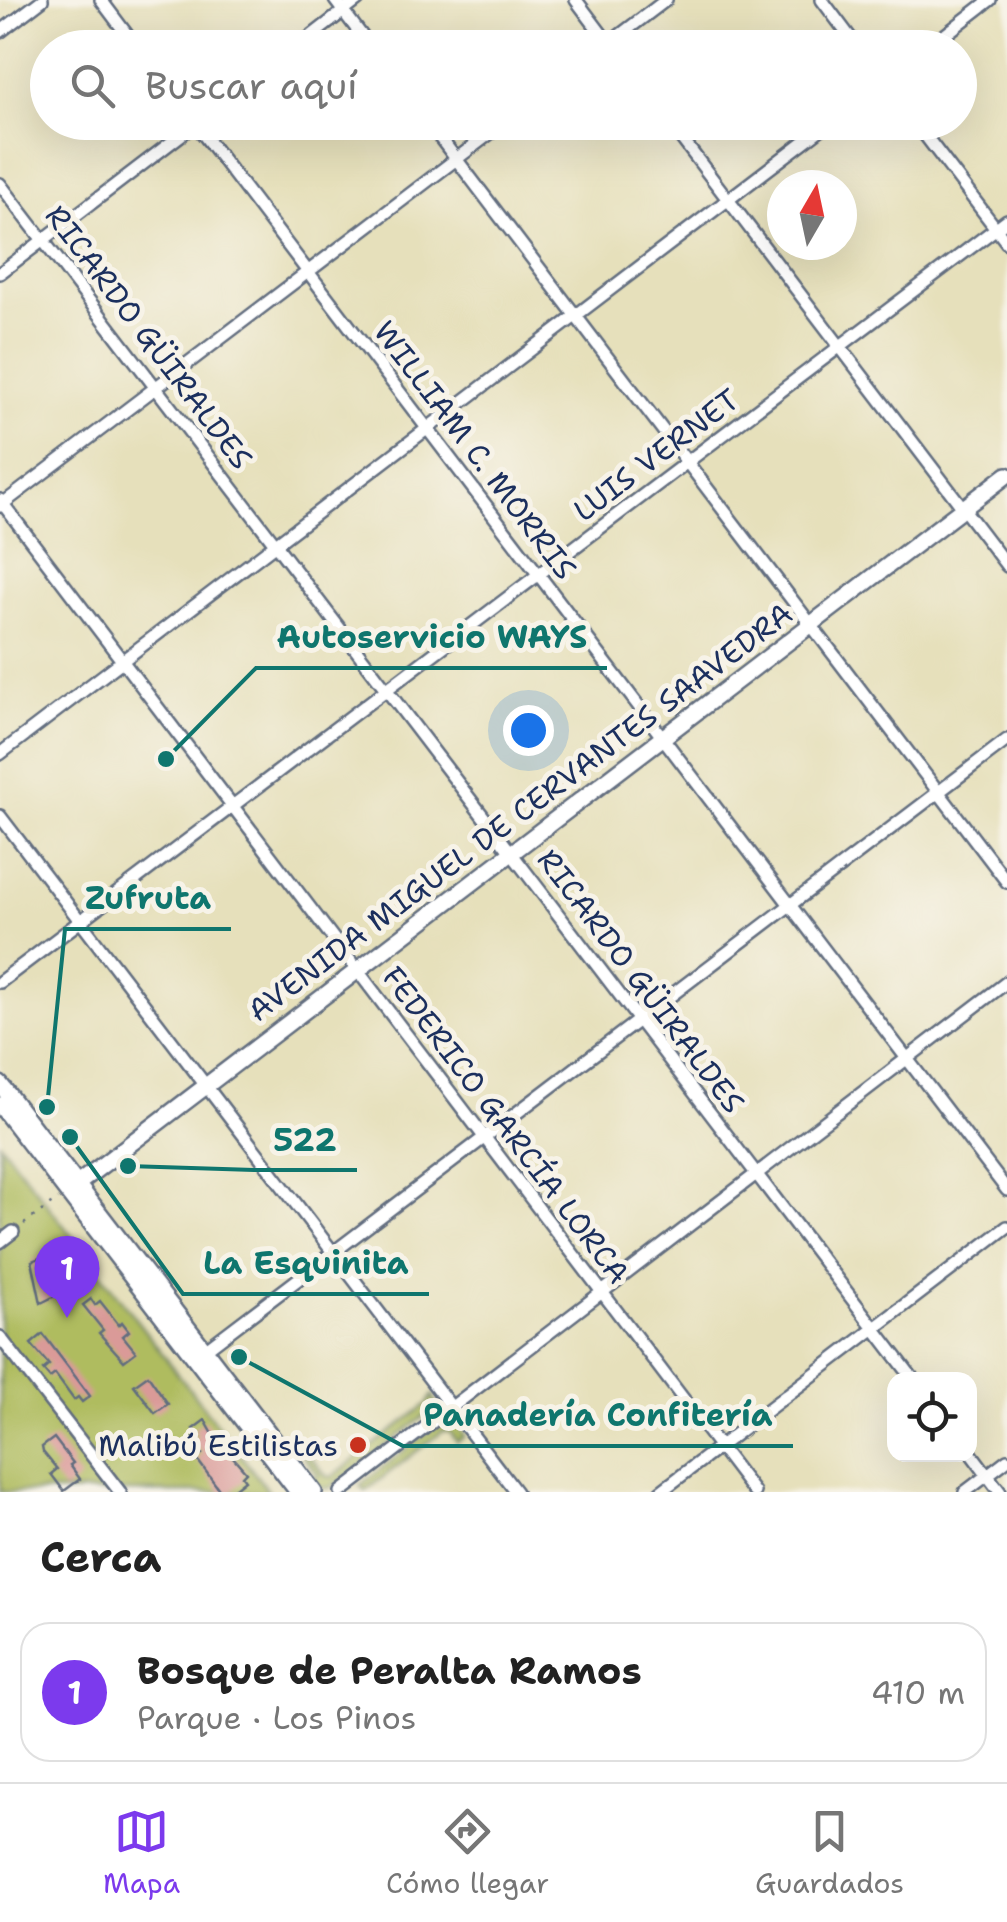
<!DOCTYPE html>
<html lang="es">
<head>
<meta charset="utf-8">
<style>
	:root { --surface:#fff; --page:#f2f2f2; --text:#222; --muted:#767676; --line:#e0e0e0; --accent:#7c3aed }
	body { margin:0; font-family:"Shantell Sans",sans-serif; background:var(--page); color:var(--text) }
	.controls { position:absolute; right:30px; bottom:30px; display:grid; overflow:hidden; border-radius:20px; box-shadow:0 10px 40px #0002 }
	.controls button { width:90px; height:90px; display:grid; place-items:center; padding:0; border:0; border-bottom:2px solid var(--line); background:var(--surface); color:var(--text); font:50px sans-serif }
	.compass { position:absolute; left:767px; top:170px; width:90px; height:90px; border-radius:50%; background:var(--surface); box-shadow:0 10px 40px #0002; rotate:9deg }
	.you { position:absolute; left:528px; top:730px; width:35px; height:35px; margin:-25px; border:8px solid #fff; border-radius:50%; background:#1a73e8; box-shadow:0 0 0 15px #1a73e833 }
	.badge { display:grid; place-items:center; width:65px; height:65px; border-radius:50%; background:var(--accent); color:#fff; font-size:32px; font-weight:700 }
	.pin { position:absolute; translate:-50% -82px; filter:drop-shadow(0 2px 5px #0008) }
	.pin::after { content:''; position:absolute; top:52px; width:35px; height:30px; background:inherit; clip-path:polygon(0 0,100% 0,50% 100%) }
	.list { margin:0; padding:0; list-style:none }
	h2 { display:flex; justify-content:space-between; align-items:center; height:130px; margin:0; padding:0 40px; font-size:42px }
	h2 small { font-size:32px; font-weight:400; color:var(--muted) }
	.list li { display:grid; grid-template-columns:65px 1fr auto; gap:30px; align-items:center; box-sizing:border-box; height:140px; margin:0 20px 20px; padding:0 20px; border:2px solid var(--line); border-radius:30px }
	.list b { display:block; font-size:38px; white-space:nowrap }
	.list p { margin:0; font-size:32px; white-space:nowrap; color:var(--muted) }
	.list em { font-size:32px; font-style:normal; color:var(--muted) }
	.icon { flex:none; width:55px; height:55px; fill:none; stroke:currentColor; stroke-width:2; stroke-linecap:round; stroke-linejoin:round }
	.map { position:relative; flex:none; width:1007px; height:1492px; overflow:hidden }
	.search { position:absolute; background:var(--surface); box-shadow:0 10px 40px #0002; left:30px; right:30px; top:30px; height:110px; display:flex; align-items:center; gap:25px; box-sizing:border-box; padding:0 35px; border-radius:55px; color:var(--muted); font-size:38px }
	.sheet { height:290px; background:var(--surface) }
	nav { display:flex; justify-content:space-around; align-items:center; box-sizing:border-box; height:140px; border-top:2px solid var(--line); background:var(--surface); font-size:28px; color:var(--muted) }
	nav a { display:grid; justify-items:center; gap:5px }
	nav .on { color:var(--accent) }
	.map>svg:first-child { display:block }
	.green { fill:#afbc5e; stroke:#65765e; stroke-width:2.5 }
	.building { fill:#da9a98 }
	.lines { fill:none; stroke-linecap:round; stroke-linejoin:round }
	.street-casing { stroke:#626d7f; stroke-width:16 }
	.secondary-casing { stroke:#626d7f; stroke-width:20 }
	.path { stroke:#626d7f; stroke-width:2.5; stroke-dasharray:2.5 8; stroke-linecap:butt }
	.street { stroke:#fff; stroke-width:11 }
	.secondary { stroke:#fff; stroke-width:15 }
	.poi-dot { fill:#c8321e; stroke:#f7f3e8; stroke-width:4 }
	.labels { text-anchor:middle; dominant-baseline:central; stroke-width:10; stroke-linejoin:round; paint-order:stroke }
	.street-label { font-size:30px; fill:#1b2f5e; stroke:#f7f3e8 }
	.poi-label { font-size:30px; fill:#1b2f5e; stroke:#f7f3e8; text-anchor:end }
	.leader { fill:none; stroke:#0f766e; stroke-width:4 }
	.callout-dot { fill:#0f766e; stroke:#f7f3e8; stroke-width:4 }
	.callout-label { font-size:32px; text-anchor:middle; font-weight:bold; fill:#0f766e; stroke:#f7f3e8; stroke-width:10; stroke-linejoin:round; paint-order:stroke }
</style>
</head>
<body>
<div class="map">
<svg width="1007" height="1492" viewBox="0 0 1007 1492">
	<rect width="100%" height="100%" fill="#f7f3e8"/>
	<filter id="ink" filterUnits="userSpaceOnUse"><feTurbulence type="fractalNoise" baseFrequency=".01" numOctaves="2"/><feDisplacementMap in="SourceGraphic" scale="20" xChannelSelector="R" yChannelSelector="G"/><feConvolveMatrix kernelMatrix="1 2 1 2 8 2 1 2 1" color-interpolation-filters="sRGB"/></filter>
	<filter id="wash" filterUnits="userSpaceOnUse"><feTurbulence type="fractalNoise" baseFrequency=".0048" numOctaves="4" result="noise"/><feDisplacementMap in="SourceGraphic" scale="40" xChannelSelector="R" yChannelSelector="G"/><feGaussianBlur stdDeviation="2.25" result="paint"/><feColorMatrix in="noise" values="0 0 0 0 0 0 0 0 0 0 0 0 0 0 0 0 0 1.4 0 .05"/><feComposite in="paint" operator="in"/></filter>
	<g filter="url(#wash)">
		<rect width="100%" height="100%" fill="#e6e0bb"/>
		<path class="green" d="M0 1143 269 1492H0Z
			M433 1395 436 1404 434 1409 331 1488H319L312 1480 318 1475 303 1456 307 1453 326 1476 332 1477 427 1404Z
			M445 1419 453 1421 465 1436 457 1442 450 1432 443 1431 365 1491 360 1485Z"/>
		<g id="blocks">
			<path class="building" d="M42 1257 59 1294 41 1303 32 1261Z
				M91 1299 95 1305 100 1301 119 1325 122 1322 129 1331 123 1336 136 1352 124 1361 99 1333 103 1330 83 1305Z
				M43 1334 90 1396 82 1402 78 1397 74 1400 55 1374 50 1378 43 1370 49 1365 31 1344Z
				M148 1375 168 1404 155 1413 134 1385Z
				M205 1420 213 1434 246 1472 242 1476 245 1480 230 1492H221L196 1458 202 1454 192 1439 198 1435 193 1429Z
				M54 1438 73 1463 70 1465 80 1479 64 1491 51 1474 57 1469 43 1452 42 1447Z"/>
		</g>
	</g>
	<g filter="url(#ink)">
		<use href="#blocks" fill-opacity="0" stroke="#626d7f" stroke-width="2.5"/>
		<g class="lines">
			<g class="street-casing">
				<path id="street" d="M101 0 137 48
					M335 0 371 48
					M576 0 612 48
					M822 0 858 48
					M0 32 42 0
					M296 48 358 0
					M603 48 666 0
					M928 48 990 0
					M194 122 1007 1190
					M428 122 1007 882
					M669 122 1007 566
					M915 122 1007 243
					M0 184 914 1380
					M0 273 198 122
					M0 500 754 1492
					M0 506 505 122
					M0 754 830 122
					M0 816 516 1492
					M0 982 1007 220
					M0 1242 13 1232
					M0 1337 120 1492
					M205 1350 1007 740
					M970 1452 1000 1492
					M341 1492 1007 982
					M660 1492 1007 1227
					M965 1492 1007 1460"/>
			</g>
			<g class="secondary-casing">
				<path id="secondary" d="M0 1084 314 1492
					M0 1105 298 1492
					M67 1192 1007 475"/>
			</g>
			<path class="path" d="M24 1224 58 1199"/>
			<use href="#street" class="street"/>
			<use href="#secondary" class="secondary"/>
		</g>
	</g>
	<circle class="poi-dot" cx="358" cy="1445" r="10"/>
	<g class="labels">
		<g class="street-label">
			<text transform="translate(149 337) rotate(53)">RICARDO GÜIRALDES</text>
			<text transform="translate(475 450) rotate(53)">WILLIAM C. MORRIS</text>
			<text transform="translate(656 455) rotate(-37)">LUIS VERNET</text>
			<text transform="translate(520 812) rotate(-37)">AVENIDA MIGUEL DE CERVANTES SAAVEDRA</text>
			<text transform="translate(641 981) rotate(53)">RICARDO GÜIRALDES</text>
			<text transform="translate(506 1125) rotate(53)">FEDERICO GARCÍA LORCA</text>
		</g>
		<g class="poi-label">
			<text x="338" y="1445">Malibú Estilistas</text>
		</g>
	</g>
	<path class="leader" d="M166 759L256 668H607M47 1107L65 929H231M128 1166L254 1170H357M70 1137L183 1294H429M239 1357L403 1446H793"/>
	<g class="callout-dot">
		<circle cx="166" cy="759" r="10"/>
		<circle cx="47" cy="1107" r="10"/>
		<circle cx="128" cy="1166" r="10"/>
		<circle cx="70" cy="1137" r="10"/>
		<circle cx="239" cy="1357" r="10"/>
	</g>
	<g class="callout-label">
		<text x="432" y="648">Autoservicio WAYS</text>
		<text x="148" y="909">Zufruta</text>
		<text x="305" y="1151">522</text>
		<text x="306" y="1274">La Esquinita</text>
		<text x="598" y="1426">Panadería Confitería</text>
	</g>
</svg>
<div class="controls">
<button><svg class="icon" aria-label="locate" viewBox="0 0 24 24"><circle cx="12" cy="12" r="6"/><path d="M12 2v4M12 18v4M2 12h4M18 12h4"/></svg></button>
</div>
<svg class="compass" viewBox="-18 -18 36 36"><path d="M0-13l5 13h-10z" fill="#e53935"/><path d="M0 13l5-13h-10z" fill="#767676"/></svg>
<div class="you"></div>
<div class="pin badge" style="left:67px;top:1318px">1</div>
<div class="search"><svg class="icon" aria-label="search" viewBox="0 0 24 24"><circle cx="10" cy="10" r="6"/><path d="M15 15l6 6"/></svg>Buscar aquí</div>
</div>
<section class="sheet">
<h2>Cerca<small></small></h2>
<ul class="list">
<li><span class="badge">1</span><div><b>Bosque de Peralta Ramos</b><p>Parque · Los Pinos</p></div><em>410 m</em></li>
</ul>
</section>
<nav>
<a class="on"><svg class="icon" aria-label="map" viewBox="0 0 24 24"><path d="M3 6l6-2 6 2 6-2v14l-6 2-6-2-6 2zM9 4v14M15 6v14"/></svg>Mapa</a>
<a><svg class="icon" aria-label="directions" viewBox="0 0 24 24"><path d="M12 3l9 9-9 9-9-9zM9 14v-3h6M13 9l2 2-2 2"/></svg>Cómo llegar</a>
<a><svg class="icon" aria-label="saved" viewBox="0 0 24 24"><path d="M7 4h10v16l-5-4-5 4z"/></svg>Guardados</a>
</nav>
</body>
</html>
